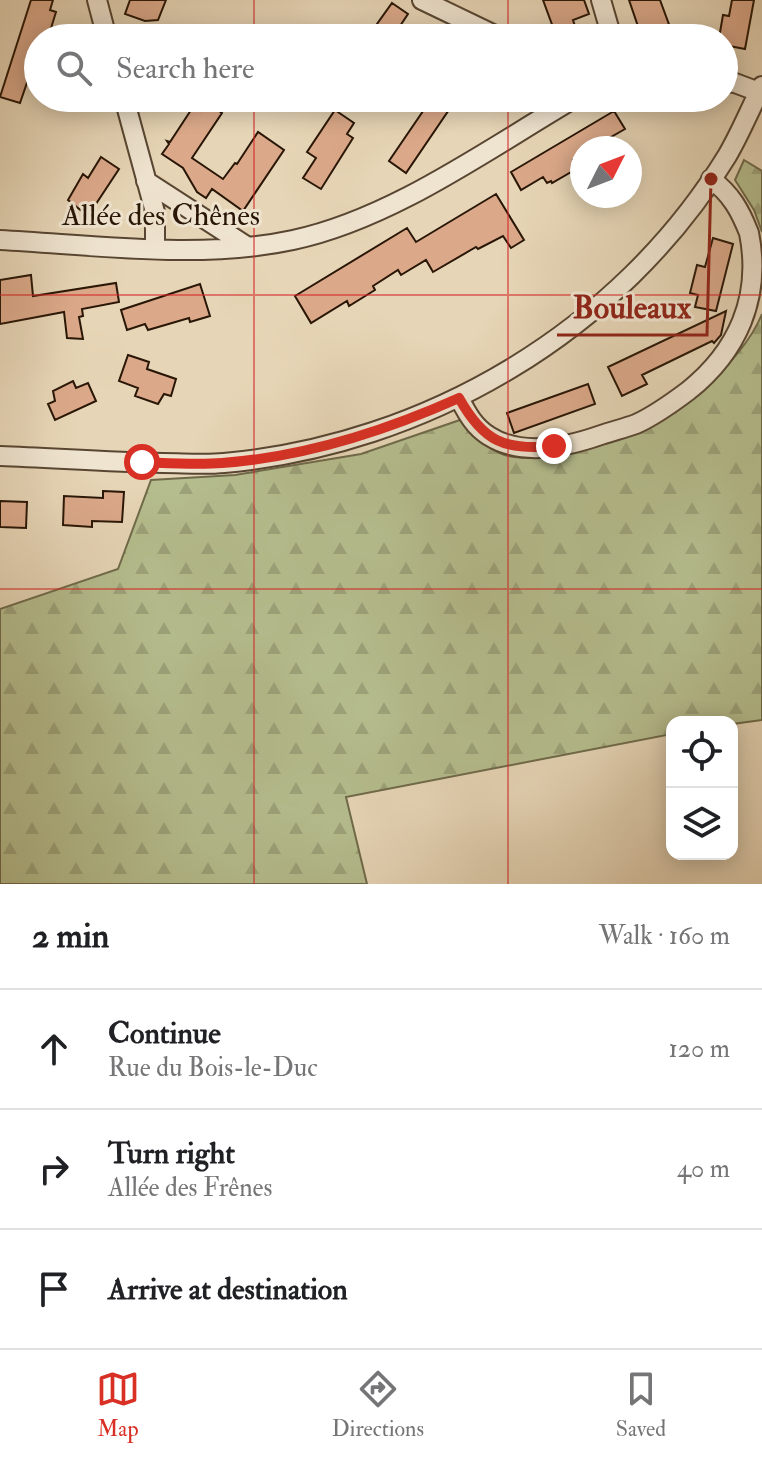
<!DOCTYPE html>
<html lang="en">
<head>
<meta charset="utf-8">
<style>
	:root { --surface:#fff; --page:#f6f6f6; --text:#202124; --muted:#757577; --line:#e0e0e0; --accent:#d93025 }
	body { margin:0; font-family:"IM FELL Double Pica",serif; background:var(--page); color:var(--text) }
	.controls { position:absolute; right:24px; bottom:24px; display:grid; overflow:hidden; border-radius:16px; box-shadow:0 4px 20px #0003 }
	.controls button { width:72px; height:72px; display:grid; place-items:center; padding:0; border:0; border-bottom:2px solid var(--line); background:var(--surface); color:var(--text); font:40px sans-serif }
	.compass { position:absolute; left:570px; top:136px; width:72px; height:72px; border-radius:50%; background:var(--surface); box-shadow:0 4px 20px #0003; rotate:48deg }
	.stop { position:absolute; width:24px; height:24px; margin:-18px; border:6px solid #d93025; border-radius:50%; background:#fff }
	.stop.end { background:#d93025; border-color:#fff; box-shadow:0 2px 8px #0008 }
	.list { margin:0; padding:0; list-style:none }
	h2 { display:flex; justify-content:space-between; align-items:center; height:104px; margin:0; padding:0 32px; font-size:34px }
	h2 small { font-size:26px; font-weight:400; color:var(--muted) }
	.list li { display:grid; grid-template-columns:52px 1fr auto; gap:24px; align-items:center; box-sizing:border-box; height:120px; padding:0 32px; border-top:2px solid var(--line) }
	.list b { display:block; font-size:30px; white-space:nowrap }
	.list p { margin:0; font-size:26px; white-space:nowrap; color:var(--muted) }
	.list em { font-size:26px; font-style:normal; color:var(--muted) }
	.icon { flex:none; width:44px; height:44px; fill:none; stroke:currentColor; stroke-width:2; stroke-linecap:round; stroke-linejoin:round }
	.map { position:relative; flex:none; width:762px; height:884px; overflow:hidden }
	.search { position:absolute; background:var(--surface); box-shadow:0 4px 20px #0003; left:24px; right:24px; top:24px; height:88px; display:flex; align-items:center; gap:20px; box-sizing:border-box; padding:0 28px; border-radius:44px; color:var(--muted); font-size:30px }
	.sheet { height:464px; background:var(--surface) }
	nav { display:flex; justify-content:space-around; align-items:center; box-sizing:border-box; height:112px; border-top:2px solid var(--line); background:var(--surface); font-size:22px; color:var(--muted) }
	nav a { display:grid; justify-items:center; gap:4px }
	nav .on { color:var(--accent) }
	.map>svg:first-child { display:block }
	.forest { fill:url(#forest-firs); stroke:#6f6a4a; stroke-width:2 }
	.building { fill:#dba98a; stroke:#291606; stroke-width:2 }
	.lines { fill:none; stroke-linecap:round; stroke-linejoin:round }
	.minor-casing { stroke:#584632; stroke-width:22 }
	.minor { stroke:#efe4d0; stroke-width:18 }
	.route { stroke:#d93025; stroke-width:10 }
	.grid { fill:none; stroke:#d62828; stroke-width:2; stroke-opacity:0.55 }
	.labels { text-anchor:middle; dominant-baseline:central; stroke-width:6; stroke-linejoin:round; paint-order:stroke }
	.street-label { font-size:30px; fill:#291606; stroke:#efe4d0 }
	.leader { fill:none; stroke:#8f2418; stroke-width:3 }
	.callout-dot { fill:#8f2418; stroke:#efe4d0; stroke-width:3 }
	.callout-label { font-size:32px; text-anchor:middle; font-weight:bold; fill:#8f2418; stroke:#efe4d0; stroke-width:6; stroke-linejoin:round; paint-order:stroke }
</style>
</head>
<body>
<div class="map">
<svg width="762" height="884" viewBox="0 0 762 884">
	<defs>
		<pattern id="forest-firs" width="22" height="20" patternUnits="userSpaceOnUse" patternTransform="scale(2)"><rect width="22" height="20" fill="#b5bd8e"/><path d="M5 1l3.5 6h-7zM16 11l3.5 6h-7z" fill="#9ca279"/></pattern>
	</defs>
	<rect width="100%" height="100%" fill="#e6d5b6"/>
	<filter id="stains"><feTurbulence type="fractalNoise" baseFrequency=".0025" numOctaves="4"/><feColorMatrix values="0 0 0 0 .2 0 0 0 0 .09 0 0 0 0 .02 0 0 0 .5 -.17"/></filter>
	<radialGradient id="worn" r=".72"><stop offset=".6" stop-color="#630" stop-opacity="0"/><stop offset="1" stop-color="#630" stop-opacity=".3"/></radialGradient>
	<path class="forest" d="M744 160 762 171V232L754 210 735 180Z
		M762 314V720L732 724V722H672V734L346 797 367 884H0V609L118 569 151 480 235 475 361 454 460 420C474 434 492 455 514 457 530 459 548 454 563 451 581 447 600 445 617 440 668 425 742 364 762 314Z"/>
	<path class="building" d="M31 0H53L50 10 56 12 48 38H38V76L30 74 20 103 0 97Z
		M130 0H166L158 20 145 21 125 14Z
		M543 0H584L589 14 573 20 579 38H557Z
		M629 0H660L674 38H642Z
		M732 0H754L745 49 724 45V38H719L723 15 729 16Z
		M392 3 408 14 392 38H367Z
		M432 98H457L406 173 389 161Z
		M206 102 222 113 192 158 223 179 235 163 237 164 258 132 284 150 243 211 212 189 206 198 197 192 183 168 162 154 169 144 167 141 170 142 193 107 200 111Z
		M335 110 354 123 347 134 353 138 321 189 303 178 316 158 307 152Z
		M614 111 625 129 606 140 610 148H582V154L573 160 578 168 552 183 551 181 547 183 543 177 521 190 511 172Z
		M101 157 119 169 88 216 68 200 83 174 88 178Z
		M496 194 524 240 511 248 503 236 478 249 476 247 433 272 426 260 401 275 398 270 373 286 375 290 349 306 347 301 311 323 295 296 407 228 416 242Z
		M713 238 733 244 716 311 695 307 698 295 690 293 697 265 705 267Z
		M31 275 33 296 116 283 119 302 82 309 83 316 79 317 83 339 67 338 64 312 0 324V280Z
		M200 284 210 316 190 322 189 318 148 330 145 324 127 330 121 310Z
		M726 311 721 335 714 343 712 341 642 375 647 384 622 396 608 367Z
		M128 355 149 362 147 369 176 379 171 396 164 394 158 404 135 396 138 388 119 381Z
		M73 381 76 388 88 383 96 401 55 420 48 404 55 401 53 391Z
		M588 384 595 404 514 433 507 413Z
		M103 491 124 492 122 522 92 521V527L63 525 64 496 103 498Z
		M0 501 27 502 26 528 0 527Z"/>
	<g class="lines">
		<g class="minor-casing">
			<path id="minor" d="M97 0 107 38
				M422 0 501 38
				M601 0 612 38
				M724 82 735 83 759 92
				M124 98 155 212V248
				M146 181 248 247
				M0 240C94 245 200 260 293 240 392 219 488 149 575 98
				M459 398C467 413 474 427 489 436 522 457 567 447 601 435 613 431 625 428 636 424 654 416 672 403 688 391 737 352 762 298 749 233 740 210 731 194 711 179
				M0 456C54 458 109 462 163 463 183 463 204 465 224 463 426 445 620 331 727 156 740 134 750 109 762 86"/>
		</g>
		<use href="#minor" class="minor"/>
	</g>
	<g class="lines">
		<path class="route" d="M142 462C168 463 195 465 222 463 305 457 383 432 459 398 483 441 504 451 554 446"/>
	</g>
	<path class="grid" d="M254 0V38M508 0V38M254 98V884M508 98V884M0 295H762M0 589H762"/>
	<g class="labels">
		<g class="street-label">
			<text x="161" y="215">Allée des Chênes</text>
		</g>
	</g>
	<path class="leader" d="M711 179L707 335H557"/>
	<circle class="callout-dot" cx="711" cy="179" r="8"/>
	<g class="callout-label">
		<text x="632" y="318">Bouleaux</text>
	</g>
	<rect width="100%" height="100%" filter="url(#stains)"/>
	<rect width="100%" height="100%" fill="url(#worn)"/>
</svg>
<div class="controls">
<button><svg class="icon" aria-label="locate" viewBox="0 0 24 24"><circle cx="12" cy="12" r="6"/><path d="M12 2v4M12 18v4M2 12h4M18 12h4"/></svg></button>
<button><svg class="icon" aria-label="layers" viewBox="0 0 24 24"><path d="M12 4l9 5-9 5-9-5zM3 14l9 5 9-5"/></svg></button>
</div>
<svg class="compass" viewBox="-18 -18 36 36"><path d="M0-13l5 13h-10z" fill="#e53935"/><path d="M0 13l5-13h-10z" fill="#757577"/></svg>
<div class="stop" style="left:142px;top:462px"></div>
<div class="stop end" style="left:554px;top:446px"></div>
<div class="search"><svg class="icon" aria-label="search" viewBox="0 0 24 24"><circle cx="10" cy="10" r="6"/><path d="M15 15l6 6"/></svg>Search here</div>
</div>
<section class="sheet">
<h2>2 min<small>Walk · 160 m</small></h2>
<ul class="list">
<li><svg class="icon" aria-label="ahead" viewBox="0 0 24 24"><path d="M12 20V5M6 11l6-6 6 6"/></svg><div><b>Continue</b><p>Rue du Bois-le-Duc</p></div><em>120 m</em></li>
<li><svg class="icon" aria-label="right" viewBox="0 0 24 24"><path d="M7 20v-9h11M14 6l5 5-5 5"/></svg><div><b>Turn right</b><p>Allée des Frênes</p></div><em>40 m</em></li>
<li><svg class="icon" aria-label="arrive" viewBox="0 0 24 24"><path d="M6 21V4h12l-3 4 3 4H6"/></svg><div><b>Arrive at destination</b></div></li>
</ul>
</section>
<nav>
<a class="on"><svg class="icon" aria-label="map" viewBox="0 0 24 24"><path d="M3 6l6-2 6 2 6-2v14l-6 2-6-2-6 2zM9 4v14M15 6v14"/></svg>Map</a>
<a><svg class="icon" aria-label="directions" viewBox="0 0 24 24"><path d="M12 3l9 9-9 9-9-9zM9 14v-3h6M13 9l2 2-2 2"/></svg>Directions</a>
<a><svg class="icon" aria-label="saved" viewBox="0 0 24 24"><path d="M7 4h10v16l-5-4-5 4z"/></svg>Saved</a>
</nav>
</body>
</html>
